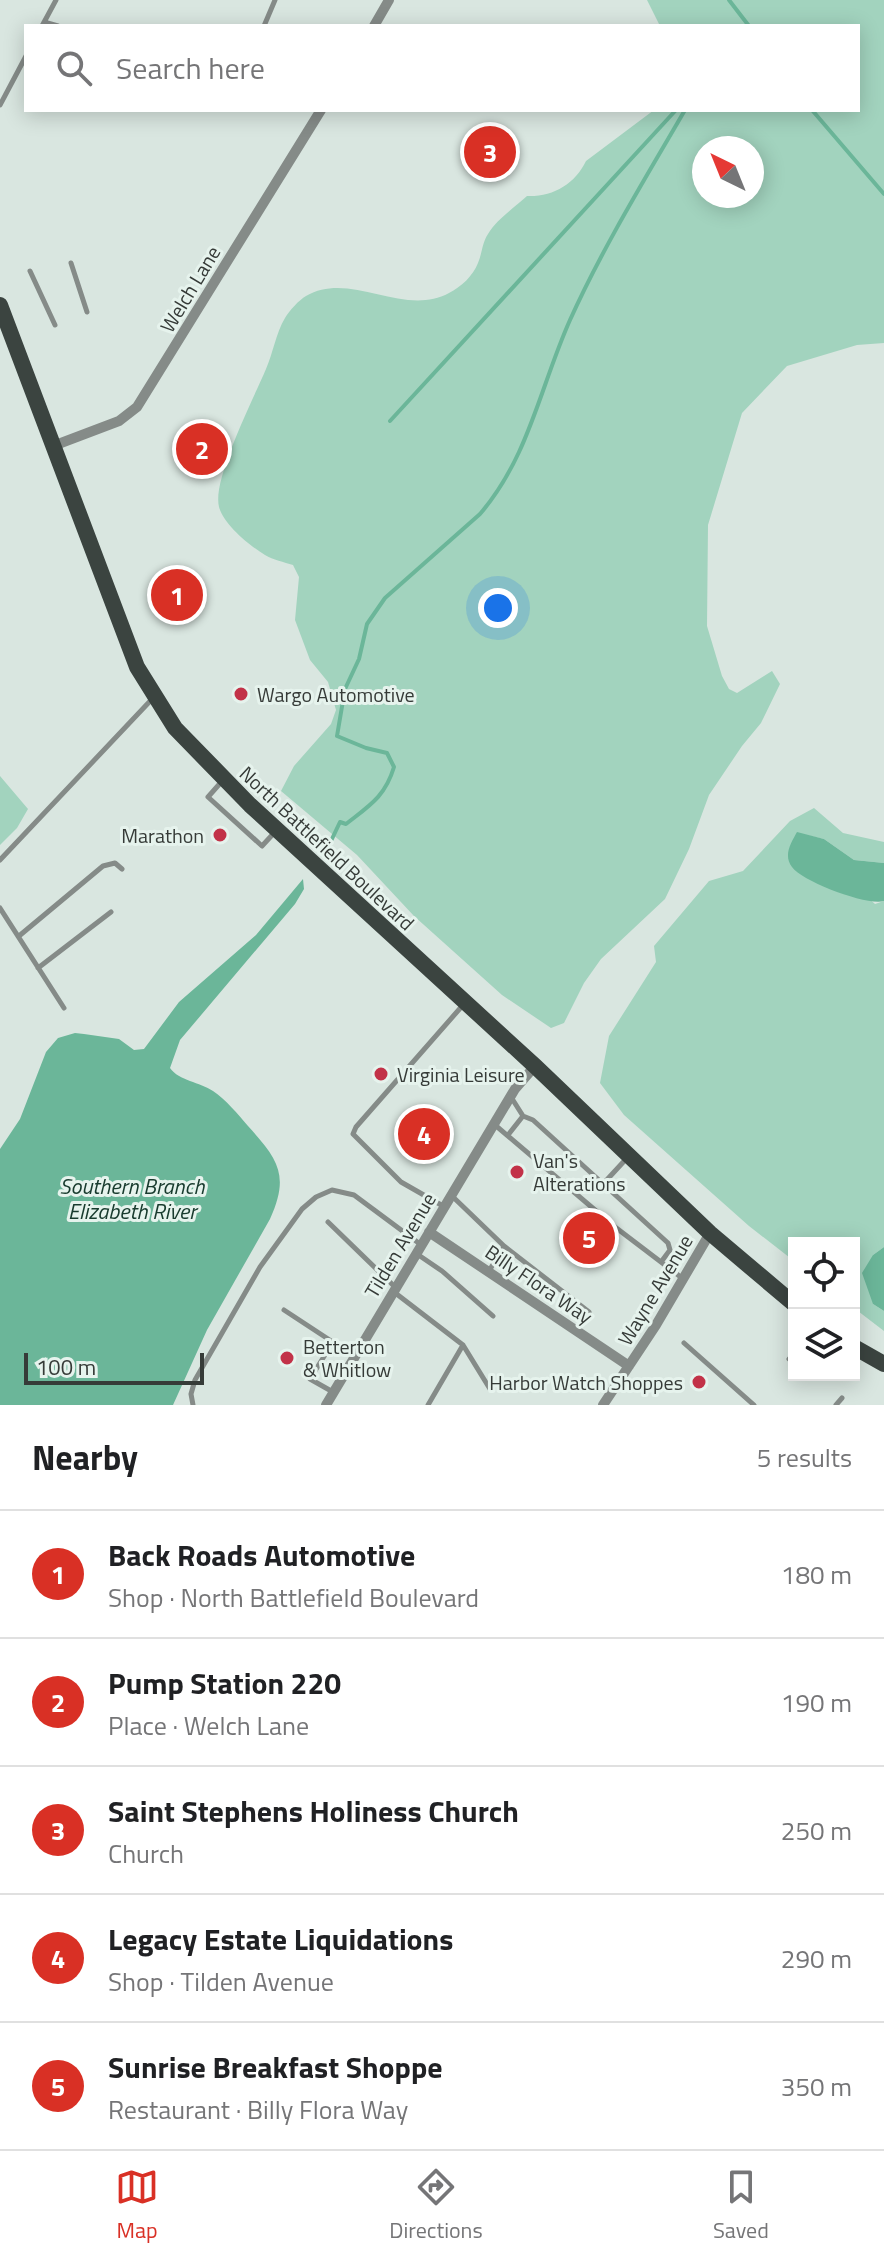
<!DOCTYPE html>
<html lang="en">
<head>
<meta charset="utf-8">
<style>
	:root { --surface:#fff; --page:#f6f6f6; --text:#202124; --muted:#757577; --line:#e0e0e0; --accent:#d93025 }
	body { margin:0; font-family:"Titillium Web",sans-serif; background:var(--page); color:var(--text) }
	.controls { position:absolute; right:24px; bottom:24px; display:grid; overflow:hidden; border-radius:0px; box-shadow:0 4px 20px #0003 }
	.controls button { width:72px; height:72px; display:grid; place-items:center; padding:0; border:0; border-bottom:2px solid var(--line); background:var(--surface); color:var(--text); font:40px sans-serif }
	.compass { position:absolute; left:692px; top:136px; width:72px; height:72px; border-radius:50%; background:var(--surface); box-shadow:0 4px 20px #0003; rotate:317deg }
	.scale { position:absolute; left:24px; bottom:20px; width:180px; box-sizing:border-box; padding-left:8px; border:4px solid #363b38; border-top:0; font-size:22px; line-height:28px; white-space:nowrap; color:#363b38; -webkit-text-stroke:6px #e6f3ed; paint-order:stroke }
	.you { position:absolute; left:498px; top:608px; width:28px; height:28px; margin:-20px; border:6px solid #fff; border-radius:50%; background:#1a73e8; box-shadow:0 0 0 12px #1a73e833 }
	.badge { display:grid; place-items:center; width:52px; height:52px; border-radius:50%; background:var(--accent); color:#fff; font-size:26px; font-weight:700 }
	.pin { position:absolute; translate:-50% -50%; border:4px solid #fff; box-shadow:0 2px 8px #0006 }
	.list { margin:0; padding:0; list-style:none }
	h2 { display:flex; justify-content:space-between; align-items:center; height:104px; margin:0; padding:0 32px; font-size:34px }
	h2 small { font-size:26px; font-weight:400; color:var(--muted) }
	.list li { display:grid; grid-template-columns:52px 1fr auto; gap:24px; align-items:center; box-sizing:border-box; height:128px; padding:0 32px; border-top:2px solid var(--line) }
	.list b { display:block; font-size:30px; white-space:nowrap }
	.list p { margin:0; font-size:26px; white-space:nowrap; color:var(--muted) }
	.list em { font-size:26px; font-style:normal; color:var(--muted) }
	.icon { flex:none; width:44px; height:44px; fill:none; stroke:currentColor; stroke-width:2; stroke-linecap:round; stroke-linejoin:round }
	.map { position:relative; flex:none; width:884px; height:1405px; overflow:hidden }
	.search { position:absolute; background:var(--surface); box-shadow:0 4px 20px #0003; left:24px; right:24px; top:24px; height:88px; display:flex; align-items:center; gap:20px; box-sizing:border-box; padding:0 28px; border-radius:0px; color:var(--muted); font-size:30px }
	.sheet { height:744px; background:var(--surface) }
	nav { display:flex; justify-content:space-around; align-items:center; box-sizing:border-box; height:112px; border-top:2px solid var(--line); background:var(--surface); font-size:22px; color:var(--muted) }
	nav a { display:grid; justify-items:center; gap:4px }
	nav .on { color:var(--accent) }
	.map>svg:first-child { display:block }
	.green { fill:#a2d3be; fill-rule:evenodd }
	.water { fill:#6bb699 }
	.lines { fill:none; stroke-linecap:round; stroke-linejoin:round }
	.stream { stroke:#6bb699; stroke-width:4 }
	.service { stroke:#858b88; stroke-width:5 }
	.minor { stroke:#858b88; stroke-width:10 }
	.primary { stroke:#3b4440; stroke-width:16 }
	.poi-dot { fill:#c23248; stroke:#e6f3ed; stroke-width:3 }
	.labels { text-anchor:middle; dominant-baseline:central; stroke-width:6; stroke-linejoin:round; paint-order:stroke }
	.street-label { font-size:20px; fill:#363b38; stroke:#e6f3ed }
	.poi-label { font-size:20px; fill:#363b38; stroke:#e6f3ed; text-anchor:start }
	.water-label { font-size:22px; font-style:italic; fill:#183b2e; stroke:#e6f3ed }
</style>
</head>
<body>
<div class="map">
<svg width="884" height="1405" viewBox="0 0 884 1405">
	<rect width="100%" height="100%" fill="#d9e6e0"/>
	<path class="green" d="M647 0H884V343L857 345 787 366 742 413 708 525 707 626 722 676 729 689 737 693 772 671 780 684 761 723 742 746 709 795 689 849 665 899 601 959 584 983 564 1023 551 1028 502 995 414 916 357 855 281 791 294 766 331 724 336 710 328 682 310 660 295 620 299 577 293 565C284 562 273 560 265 555 249 545 224 525 219 507 212 479 254 398 266 369 273 353 276 333 285 318 289 311 299 300 306 296 351 270 403 318 449 293 461 287 473 276 478 263 482 254 482 243 488 234 497 219 514 208 527 196 553 197 575 184 586 161L654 110H858V26H660ZM752 148V196H704V148Z
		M0 776 28 809 17 828 0 845Z
		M814 808 843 833 884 842V863L854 860 824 839 797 833 875 904 884 901V1247L873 1255V1304L884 1311V1331L854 1308V1243H794V1261L749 1226 624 1115 600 1083 609 1036 656 962 654 946 709 881 743 871 790 821Z"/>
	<path class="water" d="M797 832 824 839 854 860 884 863V901C867 906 803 882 792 867 783 855 791 843 797 832Z
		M303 879 304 889 295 904 180 1040 170 1068C179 1081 200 1082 213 1091 226 1100 238 1114 248 1126 278 1159 290 1175 270 1219L207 1330 173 1405H0V1149L20 1119 46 1052 58 1038 75 1033 84 1034 119 1039 134 1050 144 1049 179 1002 256 935Z
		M884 1247V1311L873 1304 862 1273 873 1255Z"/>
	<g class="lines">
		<path class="stream" d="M729 0 749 26
			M812 110 884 194
			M390 421 676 110
			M331 841 340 822 346 824C369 806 385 797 394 767L387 753 366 748 337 736 345 689 359 659 367 624 385 598 480 514C529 457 540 387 570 320 603 247 645 179 685 110"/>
		<path class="service" d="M44 22 58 26
			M42 26 56 0
			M264 26 275 0
			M0 105 26 56
			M71 263 87 312
			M30 271 55 325
			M223 780 208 797 262 846 274 833
			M0 860 153 698
			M0 908 64 1008
			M19 936 103 866 115 863 122 869
			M38 968 111 912
			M511 1097 523 1116
			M495 1125 615 1227 682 1278
			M508 1135 523 1116 533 1120 668 1243 670 1250 661 1262
			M603 1184 627 1158
			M452 1196 504 1246 489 1271
			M443 1206 401 1182 353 1134 356 1127 463 1005
			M328 1222 395 1287
			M504 1246 589 1312
			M417 1254 442 1271 493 1316
			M394 1292 463 1345 490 1389
			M284 1310 354 1356
			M684 1343 754 1405
			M789 1359 794 1354
			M333 1392 310 1379 333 1342
			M193 1405 191 1394 195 1380 260 1267 302 1209 316 1197 332 1190 354 1195 420 1244
			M428 1405 463 1345
			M836 1405 842 1398"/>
		<path class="minor" d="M374 26 389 0
			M53 446 119 421 137 407 321 110
			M429 1232 629 1366
			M326 1405 515 1089 535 1066
			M603 1405 656 1325 710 1233"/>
		<path class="primary" d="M0 305 137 667 175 728 250 805 535 1066 710 1233 794 1304
			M854 1347 884 1364"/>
	</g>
	<g class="poi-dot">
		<circle cx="241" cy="694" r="8"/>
		<circle cx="220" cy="835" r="8"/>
		<circle cx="381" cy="1074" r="8"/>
		<circle cx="517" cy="1172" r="8"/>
		<circle cx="287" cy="1358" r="8"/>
		<circle cx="699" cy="1382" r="8"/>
	</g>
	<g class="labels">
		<g class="street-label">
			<text transform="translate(190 289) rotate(-59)">Welch Lane</text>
			<text transform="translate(327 848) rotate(43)">North Battlefield Boulevard</text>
			<text transform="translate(400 1245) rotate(-59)">Tilden Avenue</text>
			<text transform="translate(539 1284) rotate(34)">Billy Flora Way</text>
			<text transform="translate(655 1290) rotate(-59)">Wayne Avenue</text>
		</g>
		<g class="poi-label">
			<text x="257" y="694">Wargo Automotive</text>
			<text x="204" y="835" text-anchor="end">Marathon</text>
			<text x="397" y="1074">Virginia Leisure</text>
			<text x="533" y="1160">Van's<tspan x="533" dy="23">Alterations</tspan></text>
			<text x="303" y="1346">Betterton<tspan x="303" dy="23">&amp; Whitlow</tspan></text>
			<text x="683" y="1382" text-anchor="end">Harbor Watch Shoppes</text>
		</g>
		<g class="water-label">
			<text x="132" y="1186">Southern Branch<tspan x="132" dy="25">Elizabeth River</tspan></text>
		</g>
	</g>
</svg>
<div class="controls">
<button><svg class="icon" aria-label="locate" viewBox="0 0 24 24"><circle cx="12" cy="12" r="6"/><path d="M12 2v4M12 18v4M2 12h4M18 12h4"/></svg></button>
<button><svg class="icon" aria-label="layers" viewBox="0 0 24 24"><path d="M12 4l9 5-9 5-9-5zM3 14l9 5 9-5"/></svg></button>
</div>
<svg class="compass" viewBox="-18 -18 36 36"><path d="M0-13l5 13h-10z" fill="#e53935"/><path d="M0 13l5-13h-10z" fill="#757577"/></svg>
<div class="scale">100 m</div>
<div class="you"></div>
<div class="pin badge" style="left:177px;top:595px">1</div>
<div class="pin badge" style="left:202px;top:449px">2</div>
<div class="pin badge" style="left:490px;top:152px">3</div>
<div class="pin badge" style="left:424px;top:1134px">4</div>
<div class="pin badge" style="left:589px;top:1238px">5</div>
<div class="search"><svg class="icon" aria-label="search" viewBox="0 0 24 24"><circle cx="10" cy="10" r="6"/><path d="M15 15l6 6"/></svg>Search here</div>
</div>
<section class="sheet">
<h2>Nearby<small>5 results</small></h2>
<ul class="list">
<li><span class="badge">1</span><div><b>Back Roads Automotive</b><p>Shop · North Battlefield Boulevard</p></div><em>180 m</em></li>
<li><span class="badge">2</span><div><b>Pump Station 220</b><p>Place · Welch Lane</p></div><em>190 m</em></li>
<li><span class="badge">3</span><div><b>Saint Stephens Holiness Church</b><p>Church</p></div><em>250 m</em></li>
<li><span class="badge">4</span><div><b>Legacy Estate Liquidations</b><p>Shop · Tilden Avenue</p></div><em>290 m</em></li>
<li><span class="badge">5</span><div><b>Sunrise Breakfast Shoppe</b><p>Restaurant · Billy Flora Way</p></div><em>350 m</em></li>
</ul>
</section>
<nav>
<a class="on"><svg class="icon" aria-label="map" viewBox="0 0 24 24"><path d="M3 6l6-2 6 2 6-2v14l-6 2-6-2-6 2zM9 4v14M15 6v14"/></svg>Map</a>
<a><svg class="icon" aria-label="directions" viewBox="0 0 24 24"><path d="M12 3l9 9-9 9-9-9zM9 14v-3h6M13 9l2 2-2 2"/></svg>Directions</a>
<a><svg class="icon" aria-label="saved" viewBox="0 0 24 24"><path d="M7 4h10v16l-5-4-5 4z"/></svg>Saved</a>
</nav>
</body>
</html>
